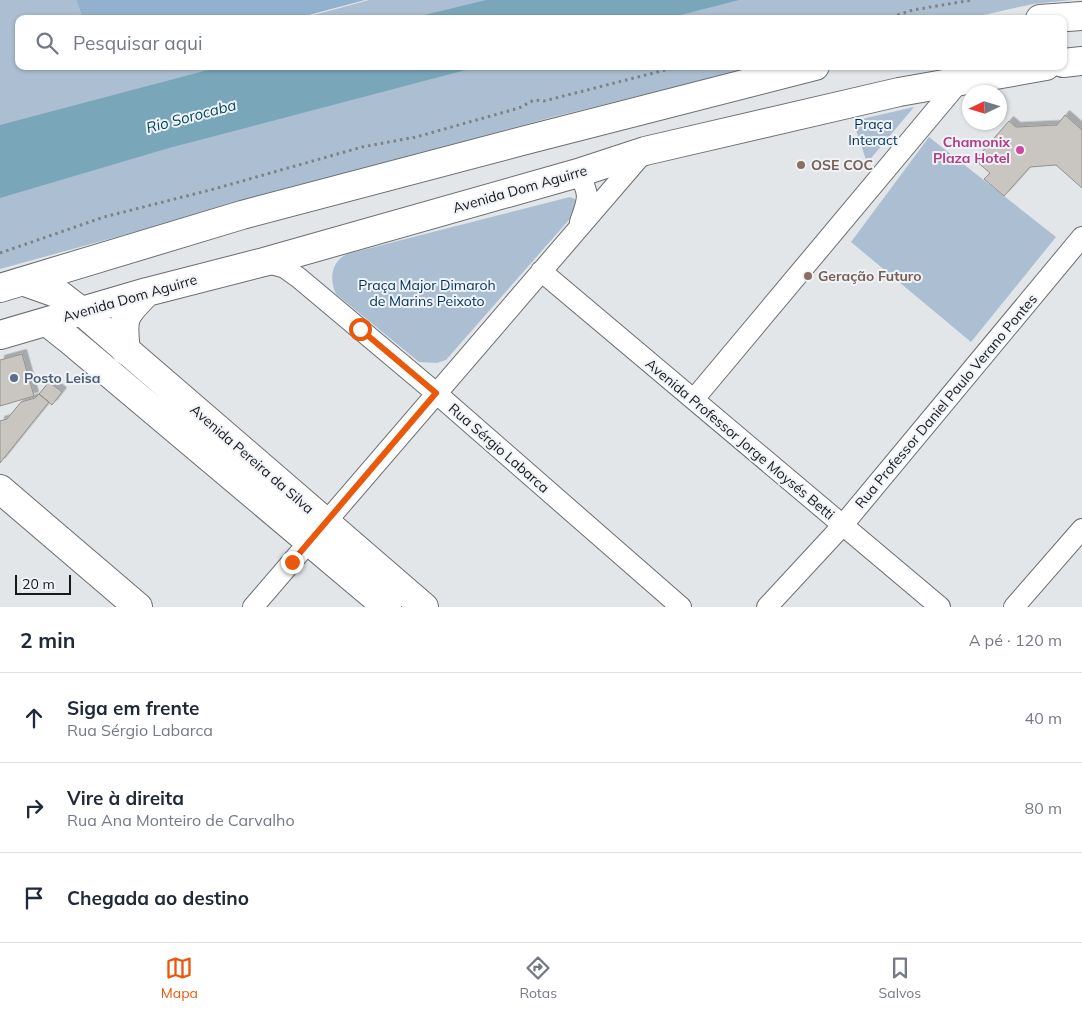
<!DOCTYPE html>
<html lang="pt">
<head>
<meta charset="utf-8">
<style>
	:root { --surface:#fff; --page:#f6f6f7; --text:#1f2937; --muted:#747a83; --line:#e0e1e3; --accent:#ea580c }
	body { margin:0; font-family:Mulish,sans-serif; background:var(--page); color:var(--text) }
	.compass { position:absolute; left:962px; top:85px; width:45px; height:45px; border-radius:50%; background:var(--surface); box-shadow:0 1px 4px #0004; rotate:266deg }
	.scale { position:absolute; left:15px; bottom:12px; width:56px; box-sizing:border-box; padding-left:5px; border:2px solid #18191b; border-top:0; font-size:14px; line-height:18px; white-space:nowrap; color:#18191b; -webkit-text-stroke:4px #eff3f7; paint-order:stroke }
	.stop { position:absolute; width:15px; height:15px; margin:-11px; border:4px solid #ea580c; border-radius:50%; background:#fff }
	.stop.end { background:#ea580c; border-color:#fff; box-shadow:0 1px 5px #0008 }
	.list { margin:0; padding:0; list-style:none }
	h2 { display:flex; justify-content:space-between; align-items:center; height:65px; margin:0; padding:0 20px; font-size:21px }
	h2 small { font-size:16px; font-weight:400; color:var(--muted) }
	.list li { display:grid; grid-template-columns:32px 1fr auto; gap:15px; align-items:center; box-sizing:border-box; height:90px; padding:0 20px; border-top:1px solid var(--line) }
	.list b { display:block; font-size:19px; white-space:nowrap }
	.list p { margin:0; font-size:16px; white-space:nowrap; color:var(--muted) }
	.list em { font-size:16px; font-style:normal; color:var(--muted) }
	.icon { flex:none; width:28px; height:28px; fill:none; stroke:currentColor; stroke-width:2; stroke-linecap:round; stroke-linejoin:round }
	.map { position:relative; flex:none; width:1082px; height:607px; overflow:hidden }
	.search { position:absolute; background:var(--surface); box-shadow:0 1px 4px #0004; left:15px; right:15px; top:15px; height:55px; display:flex; align-items:center; gap:12px; box-sizing:border-box; padding:0 18px; border-radius:10px; color:var(--muted); font-size:19px }
	.sheet { height:335px; background:var(--surface) }
	nav { display:flex; justify-content:space-around; align-items:center; box-sizing:border-box; height:70px; border-top:1px solid var(--line); background:var(--surface); font-size:14px; color:var(--muted) }
	nav a { display:grid; justify-items:center; gap:2px }
	nav .on { color:var(--accent) }
	.map>svg:first-child { display:block }
	.green { fill:#acbfd2 }
	.forest { fill:#92b1cf }
	.water { fill:#7aa6ba }
	.building { fill:#c9c6c2; stroke:#93918d; filter:url(#shadow) }
	.lines { fill:none; stroke-linecap:round; stroke-linejoin:round }
	.street-casing { stroke:#6a6e71; stroke-width:22 }
	.secondary-casing { stroke:#6a6e71; stroke-width:30 }
	.highway-casing { stroke:#6a6e71; stroke-width:30 }
	.path { stroke:#7f8184; stroke-width:3; stroke-dasharray:2.5 4; stroke-linecap:butt }
	.street { stroke:#fff; stroke-width:20 }
	.secondary { stroke:#fff; stroke-width:28 }
	.highway { stroke:#fff; stroke-width:28 }
	.route { stroke:#ea580c; stroke-width:6 }
	.hotel-dot { fill:#d1479c; stroke:#eff3f7; stroke-width:2 }
	.education-dot { fill:#8d6e63; stroke:#eff3f7; stroke-width:2 }
	.service-dot { fill:#5c6f8a; stroke:#eff3f7; stroke-width:2 }
	.labels { text-anchor:middle; dominant-baseline:central; stroke-width:4; stroke-linejoin:round; paint-order:stroke }
	.park-label { font-size:14px; fill:#003259; stroke:#eff3f7 }
	.hotel-label { font-size:14px; font-weight:bold; fill:#b23c85; stroke:#eff3f7; text-anchor:end }
	.education-label { font-size:14px; font-weight:bold; fill:#785e54; stroke:#eff3f7; text-anchor:start }
	.street-label { font-size:14px; fill:#18191b; stroke:#eff3f7 }
	.service-label { font-size:14px; font-weight:bold; fill:#4e5e75; stroke:#eff3f7; text-anchor:start }
	.water-label { font-size:15px; font-style:italic; fill:#08475d; stroke:#eff3f7 }
</style>
</head>
<body>
<div class="map">
<svg width="1082" height="607" viewBox="0 0 1082 607">
	<defs>
		<filter id="shadow"><feDropShadow dx="4.5" dy="-4.5" stdDeviation="0" flood-color="#0004"/></filter>
	</defs>
	<rect width="100%" height="100%" fill="#e2e6e9"/>
	<path class="green" d="M0 0H76L83 19H19V66H99L101 70 117 66H760L549 118 0 269Z
		M369 0H1072L1033 4 966 19H299Z
		M914 107 867 163 853 121Z
		M929 137 1056 237 971 342 851 242Z
		M570 197 575 199 578 206 575 213 446 360 437 363 419 362 336 294C329 279 331 262 347 254Z"/>
	<path class="forest" d="M76 0H365L294 19H83Z"/>
	<path class="water" d="M486 0H739L665 19H408Z
		M223 66H481L169 148 0 198V125Z"/>
	<path class="building" d="M1065 115 1082 130V188L1056 165 1030 167 1004 196 984 179 990 173 975 160 1009 121 1016 127 1057 125Z
		M22 354 34 396 0 406V360Z
		M49 382 62 392 52 405 39 394Z
		M39 394 49 402 0 463V421L7 419 21 402 35 398Z"/>
	<g class="lines">
		<g class="street-casing">
			<path id="street" d="M578 173C591 195 588 199 580 222
				M264 262 285 268 299 278 436 393 681 607
				M541 271 940 607
				M694 399 960 81
				M253 607 645 151
				M767 607 842 526 1082 237
				M1014 607 1082 529"/>
		</g>
		<g class="secondary-casing">
			<path id="secondary" d="M81 311 424 607
				M47 322 71 341 387 607
				M0 489 138 607"/>
		</g>
		<g class="highway-casing">
			<path id="highway" d="M1040 19 1082 16
				M1063 63 1082 61
				M25 282 59 294 81 311
				M0 288 242 215 526 140 815 66
				M0 335 147 292 264 262 578 173 645 151 899 92 1046 66
				M126 351C122 317 123 316 147 292"/>
		</g>
		<path class="path" d="M885 19 913 10 972 0
			M0 253 104 217 214 189 362 147 416 137 519 108 534 100 544 101 681 66"/>
		<use href="#street" class="street"/>
		<use href="#secondary" class="secondary"/>
		<use href="#highway" class="highway"/>
	</g>
	<g class="lines">
		<path class="route" d="M292 562 436 393 360 329"/>
	</g>
	<circle class="hotel-dot" cx="1020" cy="150" r="5"/>
	<g class="education-dot">
		<circle cx="801" cy="165" r="5"/>
		<circle cx="808" cy="276" r="5"/>
	</g>
	<circle class="service-dot" cx="14" cy="378" r="5"/>
	<g class="labels">
		<g class="park-label">
			<text x="873" y="124">Praça<tspan x="873" dy="16">Interact</tspan></text>
			<text x="427" y="285">Praça Major Dimaroh<tspan x="427" dy="16">de Marins Peixoto</tspan></text>
		</g>
		<g class="hotel-label">
			<text x="1010" y="142">Chamonix<tspan x="1010" dy="16">Plaza Hotel</tspan></text>
		</g>
		<g class="education-label">
			<text x="811" y="165">OSE COC</text>
			<text x="818" y="276">Geração Futuro</text>
		</g>
		<g class="street-label">
			<text transform="translate(520 189) rotate(-16)">Avenida Dom Aguirre</text>
			<text transform="translate(130 298) rotate(-16)">Avenida Dom Aguirre</text>
			<text transform="translate(946 401) rotate(-50)">Rua Professor Daniel Paulo Verano Pontes</text>
			<text transform="translate(740 439) rotate(40)">Avenida Professor Jorge Moysés Betti</text>
			<text transform="translate(499 448) rotate(41)">Rua Sérgio Labarca</text>
			<text transform="translate(252 459) rotate(41)">Avenida Pereira da Silva</text>
		</g>
		<g class="service-label">
			<text x="24" y="378">Posto Leisa</text>
		</g>
		<g class="water-label">
			<text transform="translate(191 116) rotate(-15)">Rio Sorocaba</text>
		</g>
	</g>
</svg>
<svg class="compass" viewBox="-18 -18 36 36"><path d="M0-13l5 13h-10z" fill="#e53935"/><path d="M0 13l5-13h-10z" fill="#747a83"/></svg>
<div class="scale">20 m</div>
<div class="stop" style="left:360px;top:329px"></div>
<div class="stop end" style="left:292px;top:562px"></div>
<div class="search"><svg class="icon" aria-label="search" viewBox="0 0 24 24"><circle cx="10" cy="10" r="6"/><path d="M15 15l6 6"/></svg>Pesquisar aqui</div>
</div>
<section class="sheet">
<h2>2 min<small>A pé · 120 m</small></h2>
<ul class="list">
<li><svg class="icon" aria-label="ahead" viewBox="0 0 24 24"><path d="M12 20V5M6 11l6-6 6 6"/></svg><div><b>Siga em frente</b><p>Rua Sérgio Labarca</p></div><em>40 m</em></li>
<li><svg class="icon" aria-label="right" viewBox="0 0 24 24"><path d="M7 20v-9h11M14 6l5 5-5 5"/></svg><div><b>Vire à direita</b><p>Rua Ana Monteiro de Carvalho</p></div><em>80 m</em></li>
<li><svg class="icon" aria-label="arrive" viewBox="0 0 24 24"><path d="M6 21V4h12l-3 4 3 4H6"/></svg><div><b>Chegada ao destino</b></div></li>
</ul>
</section>
<nav>
<a class="on"><svg class="icon" aria-label="map" viewBox="0 0 24 24"><path d="M3 6l6-2 6 2 6-2v14l-6 2-6-2-6 2zM9 4v14M15 6v14"/></svg>Mapa</a>
<a><svg class="icon" aria-label="directions" viewBox="0 0 24 24"><path d="M12 3l9 9-9 9-9-9zM9 14v-3h6M13 9l2 2-2 2"/></svg>Rotas</a>
<a><svg class="icon" aria-label="saved" viewBox="0 0 24 24"><path d="M7 4h10v16l-5-4-5 4z"/></svg>Salvos</a>
</nav>
</body>
</html>
